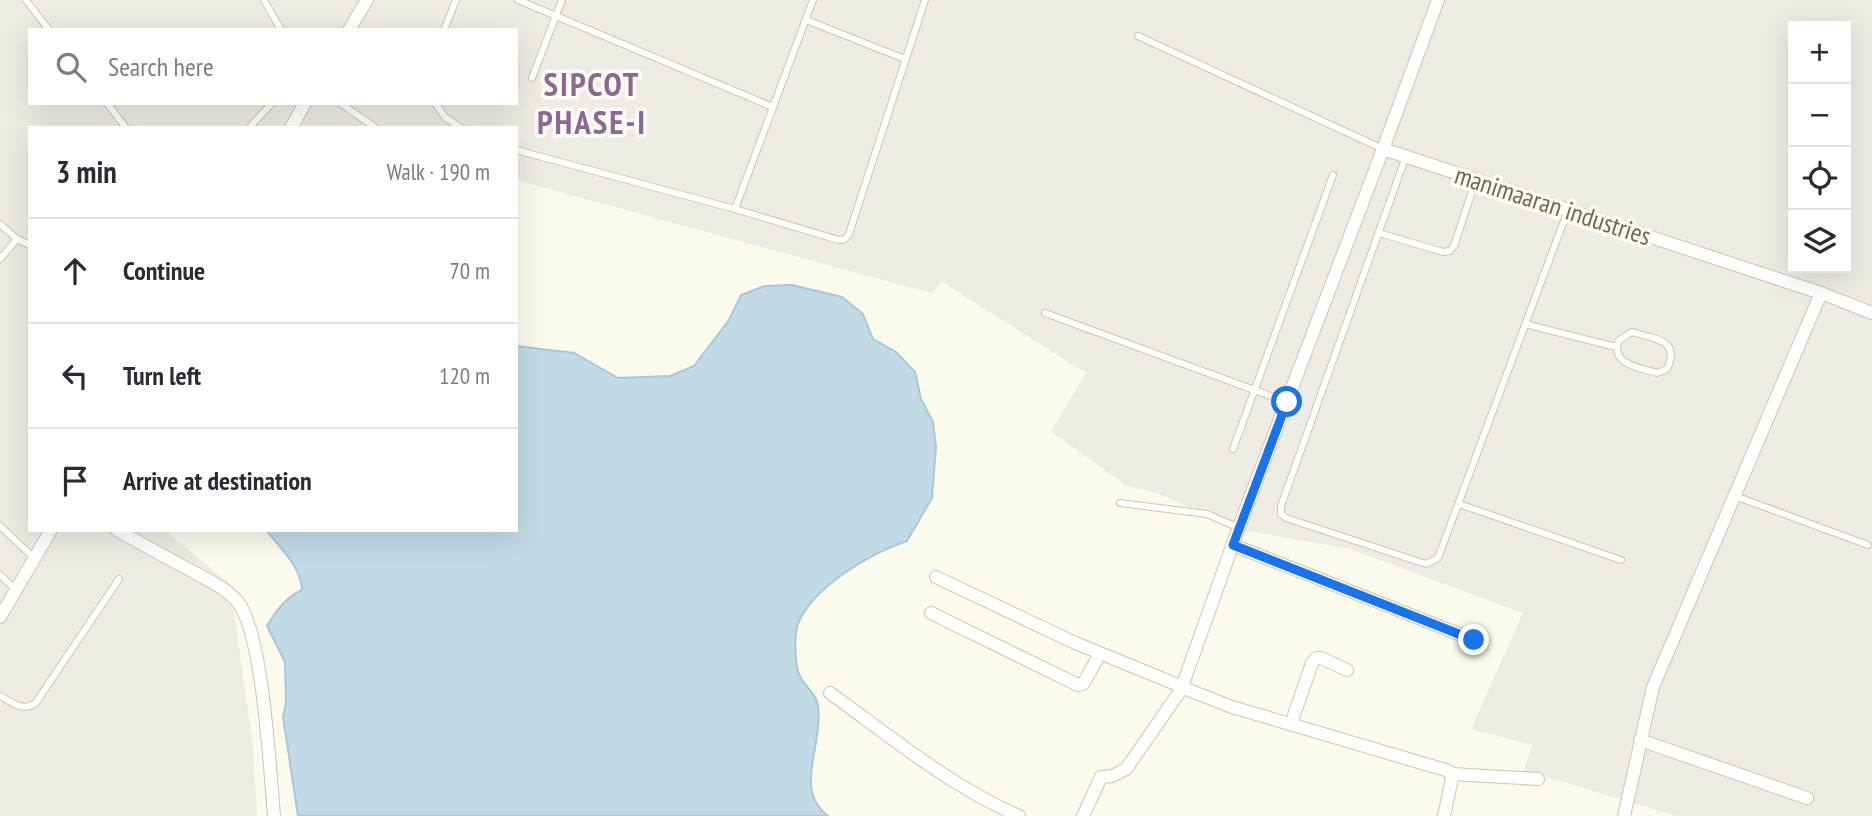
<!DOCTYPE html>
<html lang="en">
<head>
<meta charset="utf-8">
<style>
	:root { --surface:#fff; --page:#f7f7f7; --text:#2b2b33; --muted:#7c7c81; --line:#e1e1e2 }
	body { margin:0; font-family:"PT Sans Narrow",sans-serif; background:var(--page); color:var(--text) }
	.controls { position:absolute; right:21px; top:21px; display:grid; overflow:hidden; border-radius:0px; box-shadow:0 7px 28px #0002 }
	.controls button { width:63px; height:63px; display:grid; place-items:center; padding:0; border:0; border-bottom:2px solid var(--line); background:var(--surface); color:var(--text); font:35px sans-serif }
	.stop { position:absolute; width:21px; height:21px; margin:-16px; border:5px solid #1a73e8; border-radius:50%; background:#fff }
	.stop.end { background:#1a73e8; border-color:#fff; box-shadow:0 2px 7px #0008 }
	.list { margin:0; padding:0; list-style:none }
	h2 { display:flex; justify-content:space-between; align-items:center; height:91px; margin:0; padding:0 28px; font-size:30px }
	h2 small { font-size:23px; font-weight:400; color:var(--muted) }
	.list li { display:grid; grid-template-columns:46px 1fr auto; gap:21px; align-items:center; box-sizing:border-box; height:105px; padding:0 28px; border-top:2px solid var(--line) }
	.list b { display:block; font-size:26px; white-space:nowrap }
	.list em { font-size:23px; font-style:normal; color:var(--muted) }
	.icon { flex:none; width:38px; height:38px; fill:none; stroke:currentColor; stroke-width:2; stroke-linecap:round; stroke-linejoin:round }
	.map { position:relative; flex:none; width:1872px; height:816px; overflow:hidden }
	.search { position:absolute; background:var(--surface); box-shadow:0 7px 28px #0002; left:28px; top:28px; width:490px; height:77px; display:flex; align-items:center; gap:18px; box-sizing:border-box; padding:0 24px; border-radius:0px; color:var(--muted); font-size:26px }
	.panel { position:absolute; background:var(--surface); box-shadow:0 7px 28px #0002; left:28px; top:126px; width:490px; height:406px; border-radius:0px }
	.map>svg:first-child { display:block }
	.industrial { fill:#eeebe4; fill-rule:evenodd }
	.water { fill:#c1dae5; stroke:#a8c7d7; stroke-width:2 }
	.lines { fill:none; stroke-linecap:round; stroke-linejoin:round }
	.service-casing { stroke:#cec4b2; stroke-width:8 }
	.minor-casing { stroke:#cec4b2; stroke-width:14 }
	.service { stroke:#fff; stroke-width:6 }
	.minor { stroke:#fff; stroke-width:12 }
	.route { stroke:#1a73e8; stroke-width:9 }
	.labels { text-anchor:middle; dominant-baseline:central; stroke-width:7; stroke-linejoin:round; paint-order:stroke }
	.street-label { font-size:26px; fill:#776550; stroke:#fefcf3 }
	.district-label { font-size:33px; font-weight:bold; letter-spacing:2px; fill:#8c6892; stroke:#fefcf3 }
</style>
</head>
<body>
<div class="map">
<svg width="1872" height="816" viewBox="0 0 1872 816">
	<rect width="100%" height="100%" fill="#fcf9ed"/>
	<path class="industrial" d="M0 0H1872V816H1676L1524 770 1532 745 1471 729 1523 613 1350 549 1242 530 1157 493 1125 485 1051 431 1086 373 942 282 931 293 516 180V128H30V530H164L230 584 253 747 257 816H0ZM1793 26H1846V268H1793ZM30 30H516V103H30Z"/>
	<path class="water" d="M792 285 842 297 863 314 873 339 896 352 915 372 921 399 933 422 936 447 932 498 907 541C871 553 812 587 798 624 794 634 795 656 797 667 799 681 810 687 816 699 819 706 819 718 818 725 817 758 797 792 828 816H298L283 717 286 703 285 662 267 626C276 611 286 597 302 590 301 566 280 548 266 530H516V346L574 353 618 378 670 376 694 366 729 320 741 295 765 286Z"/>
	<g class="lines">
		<g class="service-casing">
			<path id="service" d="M26 0 49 30
				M264 0 281 30
				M518 0 773 107
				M806 20 905 59
				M444 30 456 0
				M1138 36 1383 149
				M532 78 562 0
				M107 103 126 128
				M340 103 376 128
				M435 103 445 117 461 128
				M249 128 272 103
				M516 150 735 209 839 240 845 239 849 234 925 0
				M1406 156 1281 506V514L1286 518 1426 564 1438 558 1568 210
				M735 209 813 0
				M0 224 17 239 30 245
				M1379 233 1443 252 1450 251 1454 246 1476 179
				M0 259 17 239
				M1045 313 1287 402
				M1525 324 1616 347
				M1632 332C1654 339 1681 339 1667 369L1657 373C1641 368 1611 365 1618 341Z
				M1233 449 1333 175
				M1735 496 1868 545
				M1120 503 1207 514 1239 528
				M1459 504 1621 560
				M0 526 34 558
				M0 575 16 590
				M0 696C13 703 21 711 35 704L119 579"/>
		</g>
		<g class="minor-casing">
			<path id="minor" d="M1438 0 1383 149 1821 293 1872 313
				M349 30 367 0
				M291 128 305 103
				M1383 149 1239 527 1183 684 1186 689 1232 707 1449 771 1452 778 1444 816
				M117 530C142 544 167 558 192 571 207 580 225 587 237 601 263 631 270 772 274 816
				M1233 545 1474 640
				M936 577 1073 642 1183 687 1126 769 1112 776 1101 777 1083 816
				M931 613 1078 685 1083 684 1100 654
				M0 617 51 530
				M830 693C891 737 950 786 1019 816
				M1291 724 1312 663 1316 658H1321L1347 670
				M1640 740 1807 798
				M1452 774 1538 779
				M1624 816 1653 687 1821 293"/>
		</g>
		<use href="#service" class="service"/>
		<use href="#minor" class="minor"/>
	</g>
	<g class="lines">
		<path class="route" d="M1287 402 1233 545 1474 640"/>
	</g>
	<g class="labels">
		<g class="street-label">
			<text transform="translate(1553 205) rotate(18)">manimaaran industries</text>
		</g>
		<g class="district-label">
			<text x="592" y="83">SIPCOT<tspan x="592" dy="38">PHASE-I</tspan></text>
		</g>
	</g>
</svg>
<div class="controls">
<button>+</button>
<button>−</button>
<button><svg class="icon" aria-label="locate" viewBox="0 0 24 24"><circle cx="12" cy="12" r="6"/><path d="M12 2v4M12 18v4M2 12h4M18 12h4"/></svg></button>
<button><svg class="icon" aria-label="layers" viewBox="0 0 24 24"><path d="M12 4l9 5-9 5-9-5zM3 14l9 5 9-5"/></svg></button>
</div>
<div class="stop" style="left:1287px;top:402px"></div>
<div class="stop end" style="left:1474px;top:640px"></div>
<div class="search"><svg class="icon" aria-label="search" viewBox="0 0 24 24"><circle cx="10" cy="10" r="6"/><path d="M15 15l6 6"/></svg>Search here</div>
<section class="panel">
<h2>3 min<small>Walk · 190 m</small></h2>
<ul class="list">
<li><svg class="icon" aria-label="ahead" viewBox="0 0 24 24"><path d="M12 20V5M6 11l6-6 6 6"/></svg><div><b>Continue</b></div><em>70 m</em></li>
<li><svg class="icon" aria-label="left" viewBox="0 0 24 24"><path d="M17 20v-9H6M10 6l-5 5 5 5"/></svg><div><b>Turn left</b></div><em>120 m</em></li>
<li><svg class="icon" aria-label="arrive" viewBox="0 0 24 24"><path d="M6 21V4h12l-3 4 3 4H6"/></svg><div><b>Arrive at destination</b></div></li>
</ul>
</section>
</div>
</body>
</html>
